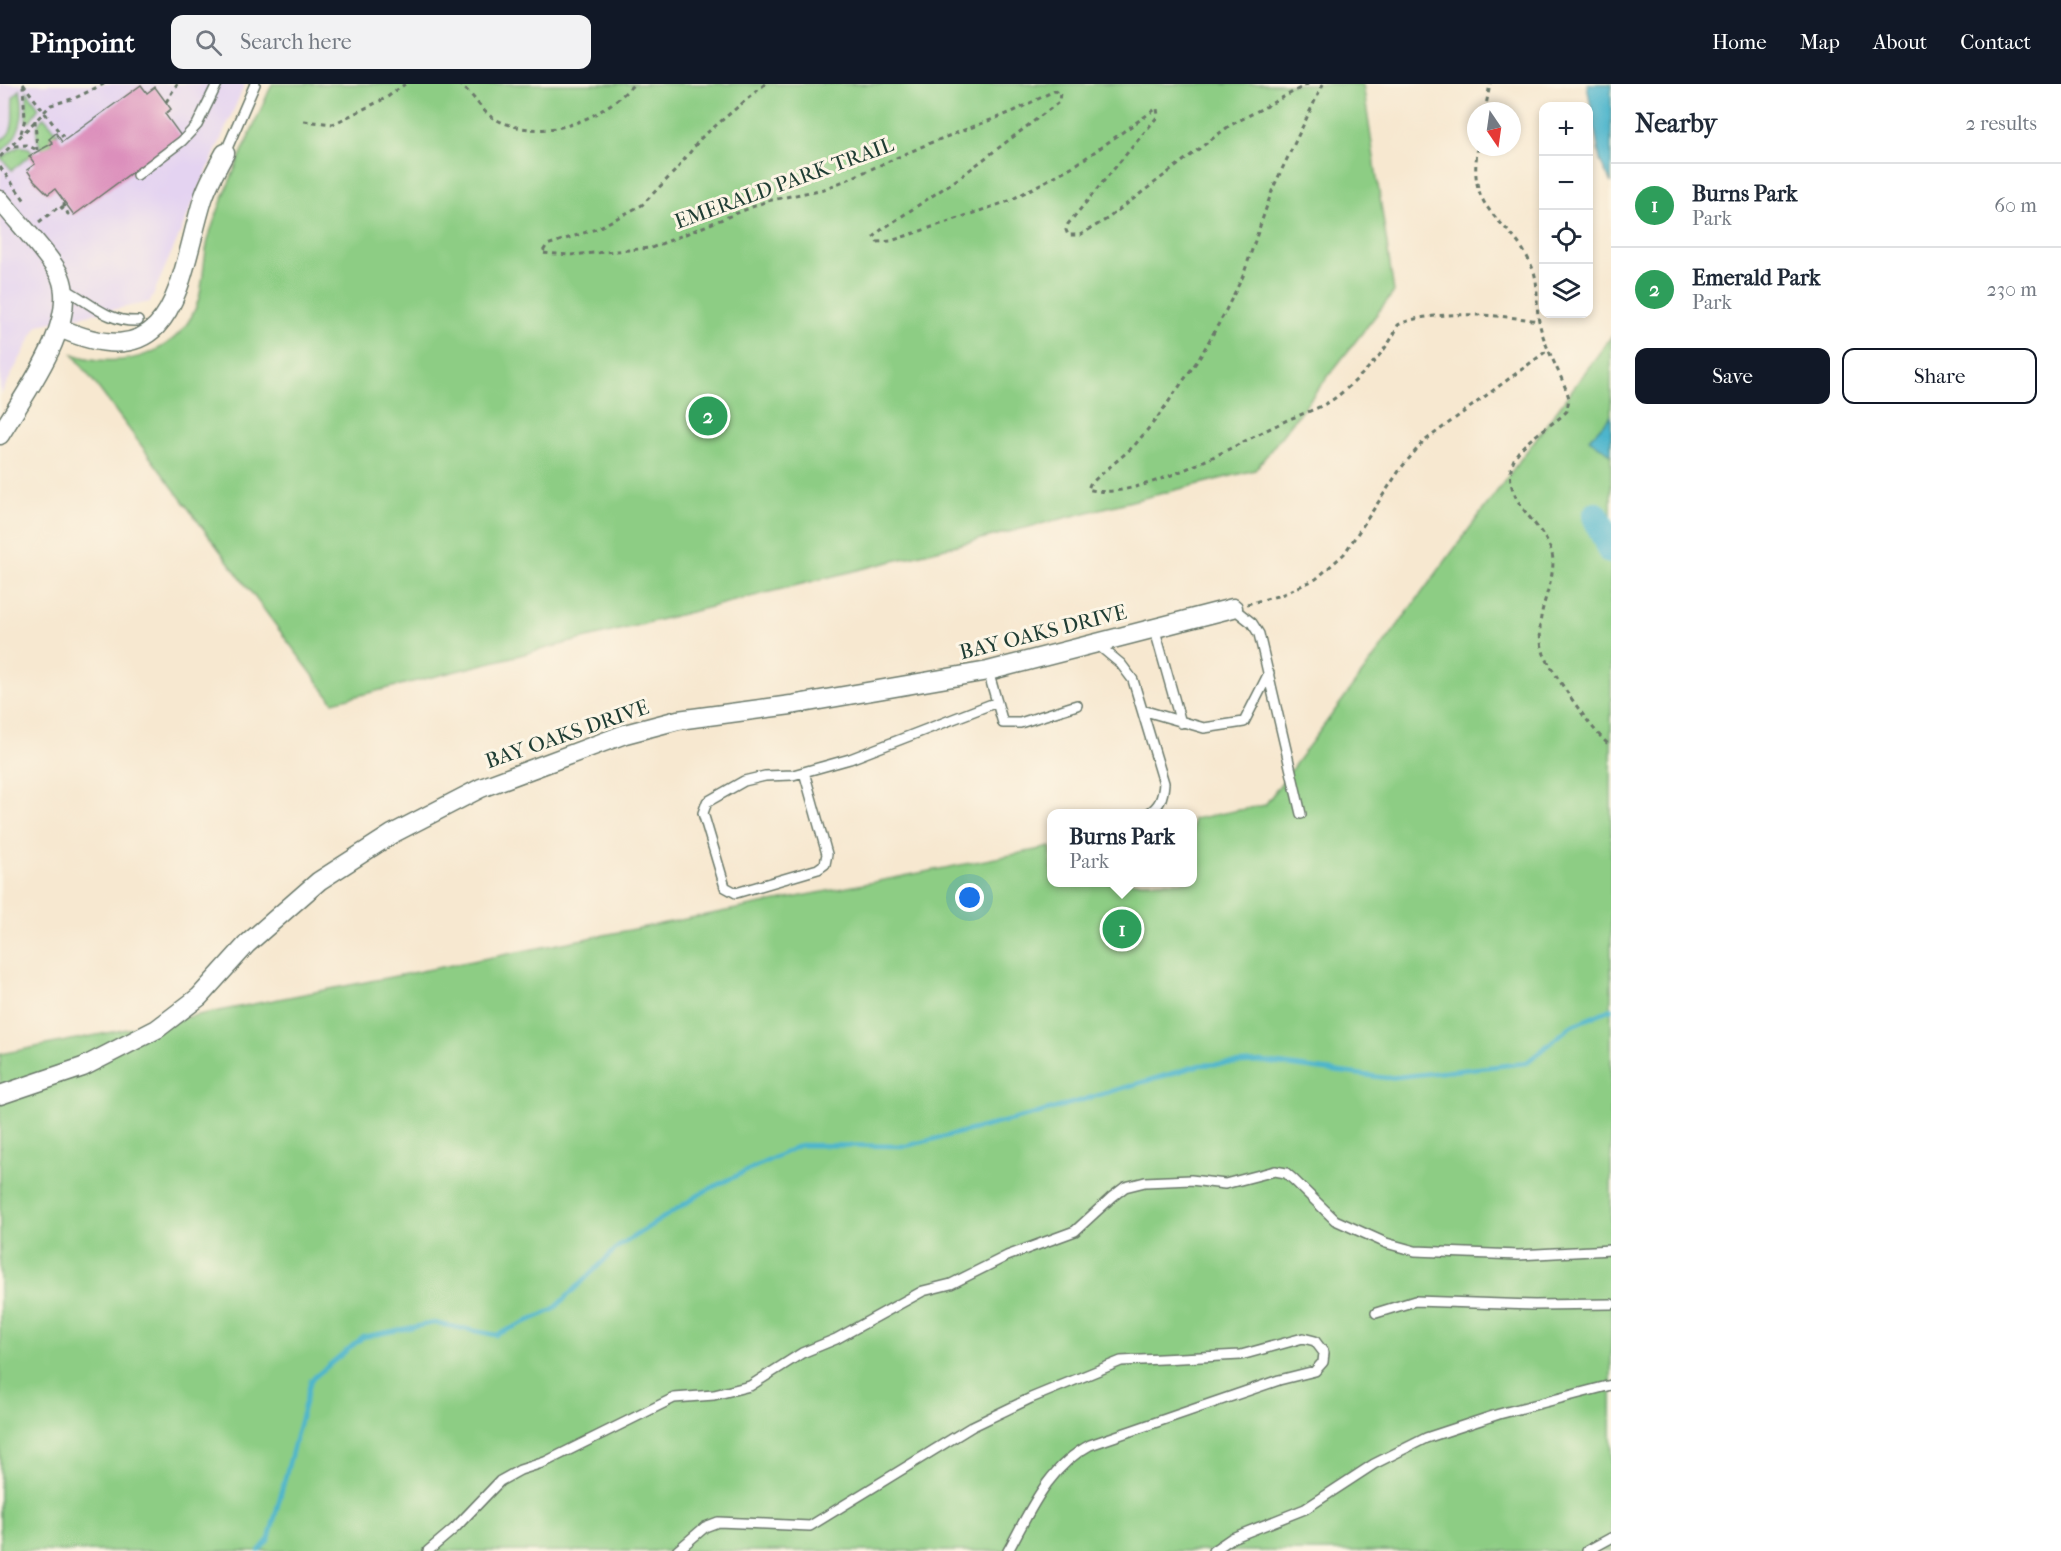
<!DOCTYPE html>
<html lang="en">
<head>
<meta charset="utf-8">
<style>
	:root { --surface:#fff; --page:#f2f2f3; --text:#1f2937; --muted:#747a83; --line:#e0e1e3; --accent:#111827 }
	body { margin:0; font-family:"IM FELL French Canon",serif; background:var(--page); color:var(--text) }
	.controls { position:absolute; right:18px; top:18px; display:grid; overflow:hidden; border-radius:12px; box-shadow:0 3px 9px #0003 }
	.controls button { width:54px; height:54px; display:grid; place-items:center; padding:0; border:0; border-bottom:2px solid var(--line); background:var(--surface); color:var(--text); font:30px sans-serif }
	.compass { position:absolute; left:1467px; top:18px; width:54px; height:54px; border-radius:50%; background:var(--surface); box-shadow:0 3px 9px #0003; rotate:167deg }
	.you { position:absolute; left:970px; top:814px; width:21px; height:21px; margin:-15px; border:4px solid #fff; border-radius:50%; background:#1a73e8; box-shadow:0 0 0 9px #1a73e833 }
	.badge { display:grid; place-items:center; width:39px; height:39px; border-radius:50%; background:var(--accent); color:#fff; font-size:20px; font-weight:700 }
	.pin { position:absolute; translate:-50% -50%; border:3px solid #fff; box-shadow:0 2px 6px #0006 }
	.popup { position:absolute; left:1047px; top:725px; width:150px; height:78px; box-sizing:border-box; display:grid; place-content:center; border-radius:12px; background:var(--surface); filter:drop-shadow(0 2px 4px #0005); font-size:20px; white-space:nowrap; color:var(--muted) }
	.popup b { font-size:22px; color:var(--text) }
	.popup::after { content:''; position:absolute; left:50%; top:100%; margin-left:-12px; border:12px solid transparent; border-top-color:var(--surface) }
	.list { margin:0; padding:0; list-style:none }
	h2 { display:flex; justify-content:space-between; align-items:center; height:78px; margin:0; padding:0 24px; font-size:26px }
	h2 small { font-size:20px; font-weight:400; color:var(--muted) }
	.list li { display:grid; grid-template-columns:39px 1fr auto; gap:18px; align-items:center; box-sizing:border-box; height:84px; padding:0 24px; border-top:2px solid var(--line) }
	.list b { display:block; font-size:22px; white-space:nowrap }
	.list p { margin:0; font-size:20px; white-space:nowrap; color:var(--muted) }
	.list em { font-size:20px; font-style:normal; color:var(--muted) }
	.actions { display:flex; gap:12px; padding:18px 24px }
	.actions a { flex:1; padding:14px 0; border:2px solid var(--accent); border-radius:12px; text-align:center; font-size:21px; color:var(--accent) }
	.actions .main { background:var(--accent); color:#fff }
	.icon { flex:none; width:33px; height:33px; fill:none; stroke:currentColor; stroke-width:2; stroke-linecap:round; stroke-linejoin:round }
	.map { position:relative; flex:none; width:1611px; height:1467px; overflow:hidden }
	header { display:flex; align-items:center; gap:36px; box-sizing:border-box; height:84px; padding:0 30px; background:var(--accent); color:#fff }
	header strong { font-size:28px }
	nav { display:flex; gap:33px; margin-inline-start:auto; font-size:21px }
	.search { width:420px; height:54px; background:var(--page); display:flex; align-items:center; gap:15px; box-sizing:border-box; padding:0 21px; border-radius:12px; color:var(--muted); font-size:22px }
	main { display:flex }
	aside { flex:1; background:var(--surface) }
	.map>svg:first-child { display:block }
	.built { fill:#e4d3f1 }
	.green { fill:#8dcd84; stroke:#56855c; stroke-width:1.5 }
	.water { fill:#4db5cc; stroke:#367980; stroke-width:1.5 }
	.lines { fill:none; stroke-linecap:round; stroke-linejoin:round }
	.stream { stroke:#4db5cc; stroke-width:4.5 }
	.river { stroke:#4db5cc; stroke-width:28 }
	.building { fill:#dc8fbc }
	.lane-casing { stroke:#6b796b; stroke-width:12 }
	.street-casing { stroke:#6b796b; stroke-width:21 }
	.path { stroke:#6b796b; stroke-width:3; stroke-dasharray:4.5 4.5; stroke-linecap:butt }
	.lane { stroke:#fff; stroke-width:9 }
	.street { stroke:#fff; stroke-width:18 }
	.labels { text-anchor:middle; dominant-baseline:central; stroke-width:6; stroke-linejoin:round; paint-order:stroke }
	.street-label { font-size:21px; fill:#1f3d34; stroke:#fcf5e5 }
</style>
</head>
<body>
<header>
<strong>Pinpoint</strong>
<div class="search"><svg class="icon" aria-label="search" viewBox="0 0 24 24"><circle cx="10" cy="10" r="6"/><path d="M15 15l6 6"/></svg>Search here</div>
<nav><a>Home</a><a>Map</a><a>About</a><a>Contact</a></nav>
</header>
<main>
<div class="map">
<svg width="1611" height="1467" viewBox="0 0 1611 1467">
	<rect width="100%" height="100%" fill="#fcf5e5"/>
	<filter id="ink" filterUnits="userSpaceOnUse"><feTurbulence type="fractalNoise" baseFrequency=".0167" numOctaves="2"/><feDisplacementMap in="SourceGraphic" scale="12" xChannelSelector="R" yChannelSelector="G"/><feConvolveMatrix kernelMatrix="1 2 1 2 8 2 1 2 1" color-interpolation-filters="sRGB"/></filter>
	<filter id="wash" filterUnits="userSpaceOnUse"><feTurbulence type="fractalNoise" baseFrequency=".008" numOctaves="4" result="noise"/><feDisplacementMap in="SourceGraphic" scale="24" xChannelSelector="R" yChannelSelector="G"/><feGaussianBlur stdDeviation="1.35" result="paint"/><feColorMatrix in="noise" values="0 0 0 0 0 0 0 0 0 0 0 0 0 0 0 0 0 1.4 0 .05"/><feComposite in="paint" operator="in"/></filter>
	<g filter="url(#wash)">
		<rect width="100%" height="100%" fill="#f7e8d0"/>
		<path class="built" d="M0 0H245L150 218 38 241 0 312Z"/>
		<path class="green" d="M272 0H1363L1394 208 1255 386 333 618 73 270C122 288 184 269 199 214 205 191 203 165 212 143 229 94 252 47 272 0Z
			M20 6C26 32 21 52 0 69V56C18 50 11 27 13 13Z
			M27 7 39 24 29 38 26 36Z
			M44 33 58 49 50 54 53 59 43 66C35 56 34 41 44 33Z
			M20 62 29 64 33 69 12 86 1 74Z
			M1611 253V1467H0V970L1051 763 1052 798H1192L1193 735 1265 721Z"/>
		<path class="water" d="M1587 0H1611V99L1600 77Z
			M1611 332V370L1589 355Z"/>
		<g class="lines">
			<path class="stream" d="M259 1467 269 1455 311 1296 363 1253 434 1239 496 1251 553 1226 619 1162 705 1107 800 1061 906 1062 1032 1031 1200 981 1263 978 1387 994 1526 979 1571 942 1611 925"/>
			<path class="river" d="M1596 432 1611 466"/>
		</g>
		<g id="blocks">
			<path class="building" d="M141 1 147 9 155 3 171 25 165 30 181 52 74 131 55 105 48 110 34 96 27 86 35 80 29 72 53 59 49 55 56 49 62 58Z"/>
		</g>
	</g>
	<g filter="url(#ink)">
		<use href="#blocks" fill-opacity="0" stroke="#6b796b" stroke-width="1.5"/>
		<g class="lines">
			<g class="lane-casing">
				<path id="lane" d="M225 69 255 0
					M137 91 182 57 197 41 217 0
					M63 204C89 217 108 239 138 237
					M1233 524 1252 539 1259 550 1301 730
					M1154 543 1181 639
					M1097 560 1121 580 1133 596 1164 699C1163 713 1160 723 1147 730
					M988 587 1003 639H1020L1077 621
					M1142 626 1204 644 1244 638 1269 589
					M804 688 827 770 825 780 818 785 736 809 725 803 703 729 707 718 744 697 765 692 793 691 850 675 997 618
					M1376 1229 1415 1217 1535 1221 1611 1220
					M428 1467 455 1444 500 1397 520 1386 545 1378 674 1314 714 1311 750 1302 802 1269 836 1255 923 1207 951 1200 1007 1172 1075 1147 1112 1113 1125 1103 1145 1098 1191 1096 1225 1100 1275 1087 1286 1089 1294 1096 1335 1136 1386 1159 1415 1167 1518 1171 1611 1166
					M677 1467 705 1443 718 1438 810 1442 973 1342 1031 1314 1121 1277 1241 1271 1303 1254 1315 1257 1324 1269 1323 1278 1315 1287 1279 1296 1090 1361C1048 1383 1030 1427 1008 1467
					M1213 1467 1232 1454 1305 1425 1374 1380 1426 1354 1499 1330 1611 1301
					M1587 1467 1611 1454"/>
			</g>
			<g class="street-casing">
				<path id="street" d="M0 116C14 134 52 174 60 192 80 238 23 312 0 351
					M60 244C177 297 178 196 203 115 208 99 217 84 225 69
					M0 1011 83 983 157 945 199 913 247 860 319 797 392 750 481 704 625 650 678 636 791 621 988 587 1233 524"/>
			</g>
			<path class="path" d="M23 0 63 53
				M458 0C474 9 480 27 495 35 544 60 599 37 634 0
				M765 0 701 54 677 85 642 121 596 145 547 161 542 169 571 171 651 164 767 117 824 105 844 97 930 59 1012 28 1054 7 1060 8 1059 18 959 94 881 146 874 153 877 158 891 157 1009 117 1077 80 1157 24 1158 32 1068 140 1066 146 1068 151H1080L1107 135 1229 42 1308 0
				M1323 0 1273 104 1243 192 1223 232 1200 273 1157 334 1134 362 1090 400 1088 405C1133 420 1235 361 1277 341 1296 331 1318 326 1335 314 1355 299 1390 265 1398 241 1428 225 1504 231 1538 237
				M166 18 177 0
				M1485 27 1490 0
				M35 36 37 66
				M304 37 333 40 386 14 405 0
				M21 49 25 35 23 2
				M14 62 27 61 35 65
				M1478 63C1465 132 1511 132 1532 183 1540 200 1535 219 1539 237 1544 264 1561 288 1569 314L1567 327C1550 345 1515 358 1511 385 1506 419 1540 437 1551 466 1558 486 1544 513 1541 533 1539 545 1540 559 1544 570 1552 588 1595 652 1611 662
				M0 73 51 21 75 14 104 0
				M0 83 26 118
				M39 138 60 122 68 130 63 119
				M1247 520 1281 511 1316 495 1344 470 1401 384 1423 358 1548 266"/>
			<use href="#lane" class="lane"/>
			<use href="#street" class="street"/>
		</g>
	</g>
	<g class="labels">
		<g class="street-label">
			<text transform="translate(784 99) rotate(-20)">EMERALD PARK TRAIL</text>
			<text transform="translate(1043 548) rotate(-14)">BAY OAKS DRIVE</text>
			<text transform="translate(567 650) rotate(-19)">BAY OAKS DRIVE</text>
		</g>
	</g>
</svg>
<div class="controls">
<button>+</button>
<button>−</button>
<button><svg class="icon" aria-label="locate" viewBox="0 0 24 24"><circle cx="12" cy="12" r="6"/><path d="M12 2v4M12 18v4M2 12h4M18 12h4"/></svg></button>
<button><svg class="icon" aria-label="layers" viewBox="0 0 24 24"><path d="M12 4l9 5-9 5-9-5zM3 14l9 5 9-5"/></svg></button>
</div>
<svg class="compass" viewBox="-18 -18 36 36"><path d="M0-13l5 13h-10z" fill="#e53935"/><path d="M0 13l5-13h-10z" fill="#747a83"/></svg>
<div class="you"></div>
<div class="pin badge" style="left:1122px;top:845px;background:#2e9e5b">1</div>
<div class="popup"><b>Burns Park</b>Park</div>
<div class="pin badge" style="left:708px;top:332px;background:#2e9e5b">2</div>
</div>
<aside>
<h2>Nearby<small>2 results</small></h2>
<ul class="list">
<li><span class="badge" style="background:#2e9e5b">1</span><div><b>Burns Park</b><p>Park</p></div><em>60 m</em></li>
<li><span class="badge" style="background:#2e9e5b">2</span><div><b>Emerald Park</b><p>Park</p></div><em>230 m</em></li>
</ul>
<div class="actions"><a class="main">Save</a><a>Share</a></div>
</aside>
</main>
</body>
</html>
